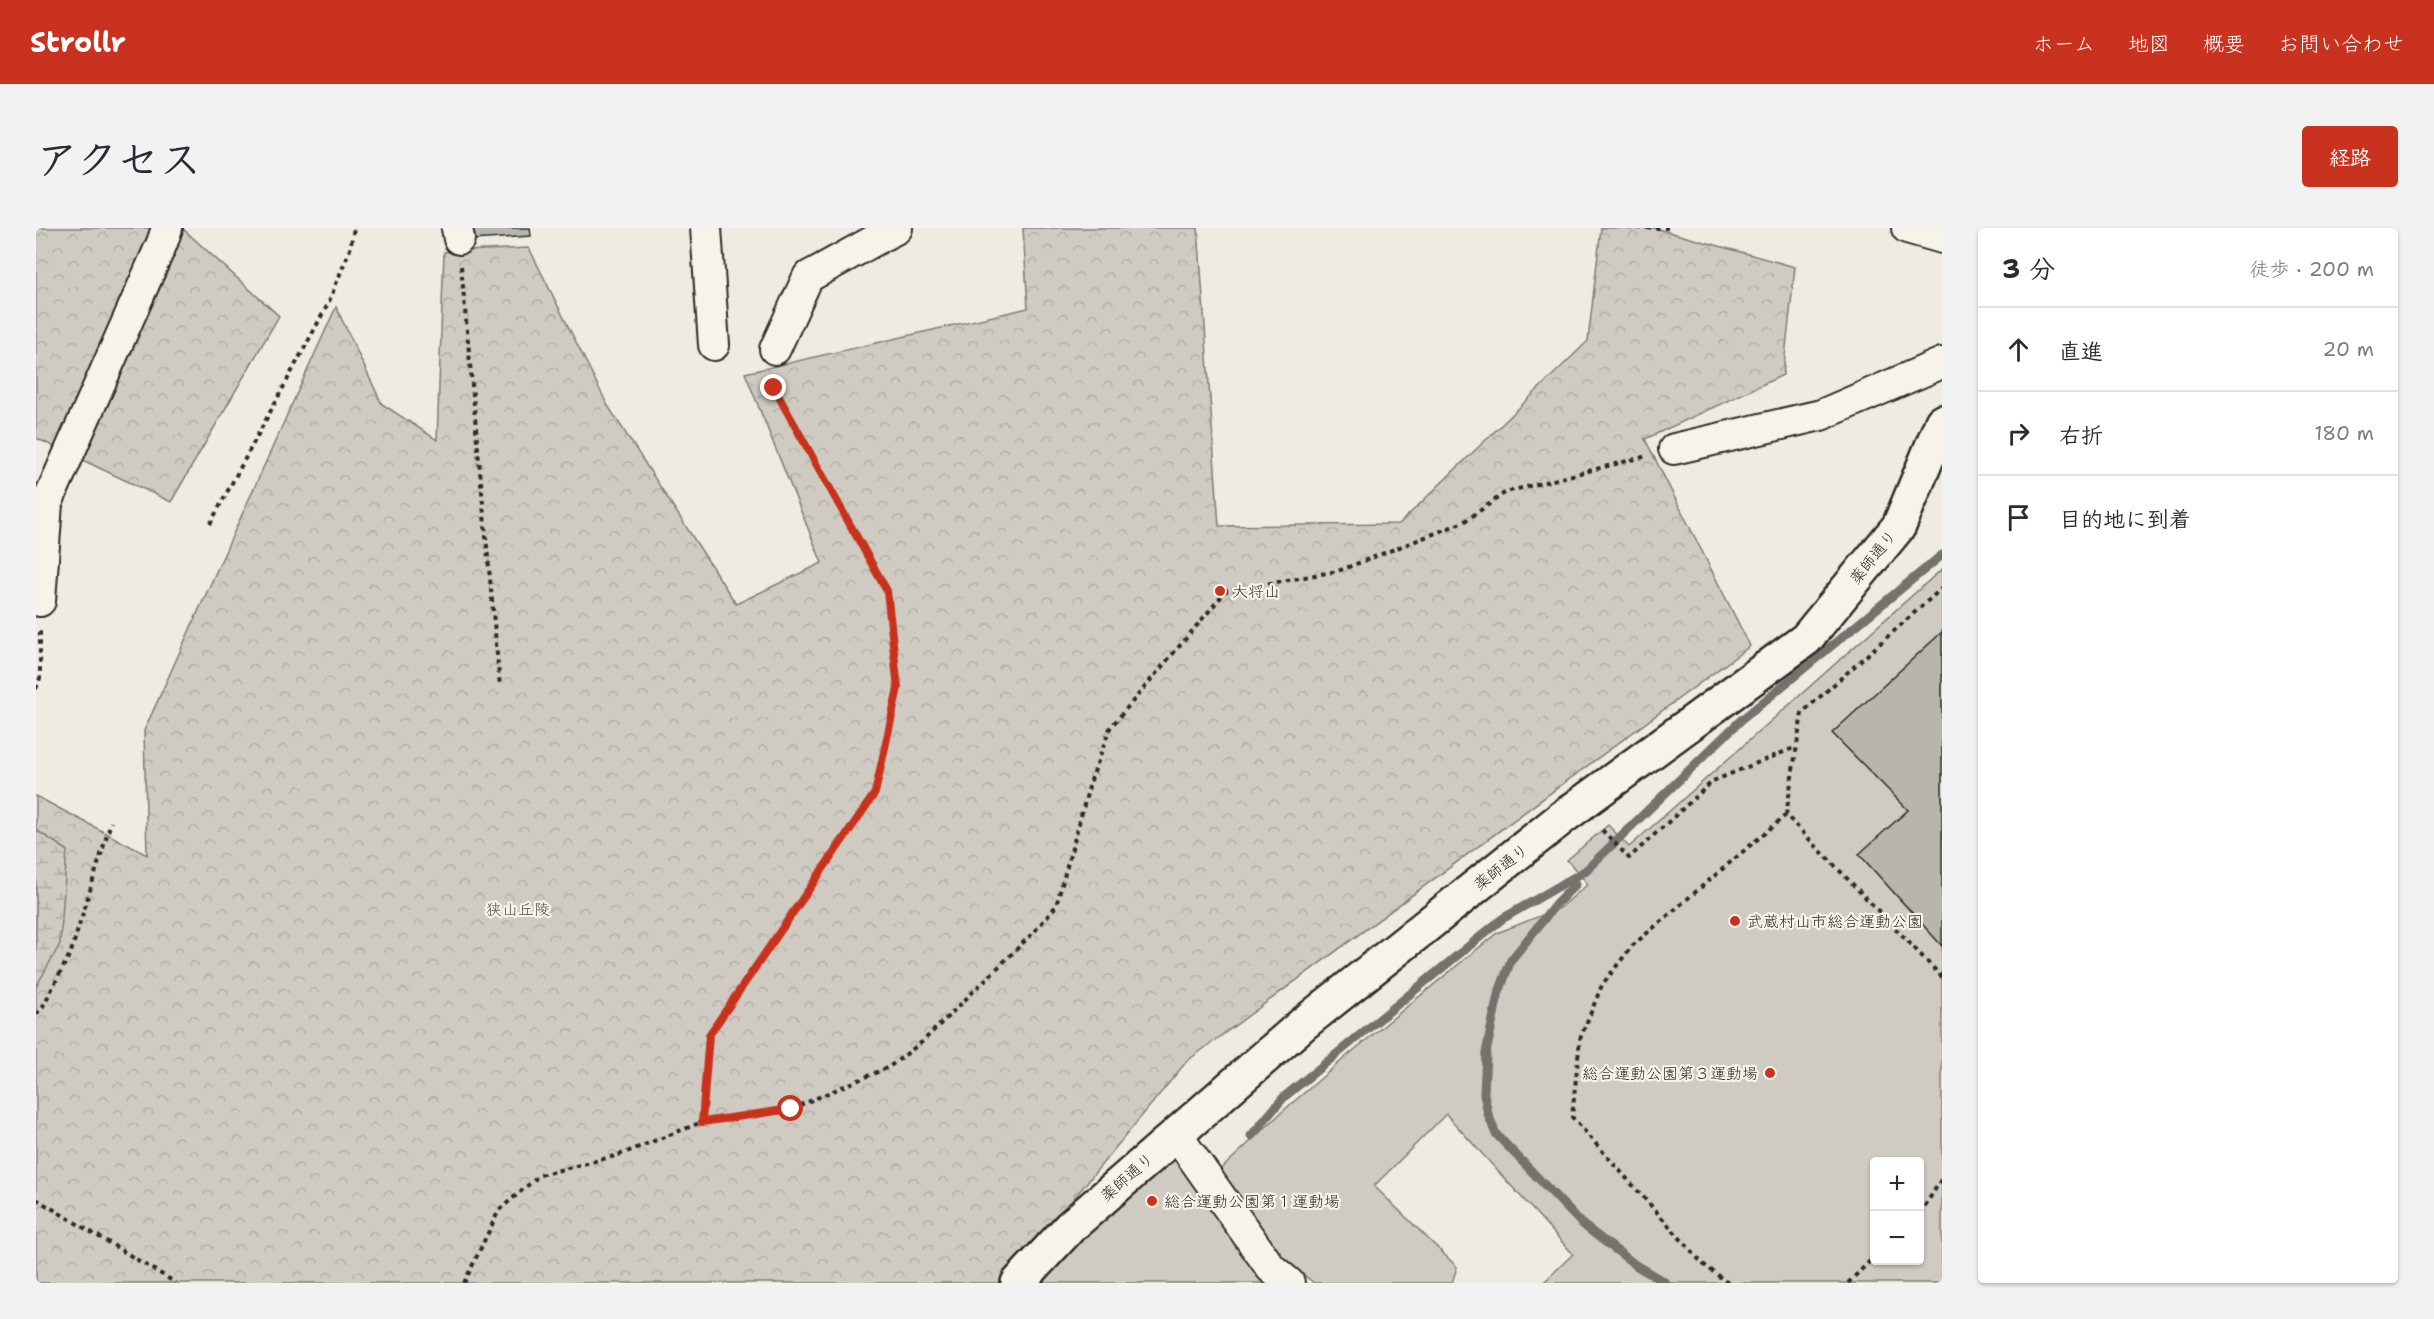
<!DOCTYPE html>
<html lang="ja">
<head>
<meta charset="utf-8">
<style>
	:root { --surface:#fff; --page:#f2f2f3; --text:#2b2b33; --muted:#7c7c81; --line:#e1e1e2; --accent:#c8321e }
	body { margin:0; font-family:"Shantell Sans","Klee One",sans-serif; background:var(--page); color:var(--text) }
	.controls { position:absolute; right:18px; bottom:18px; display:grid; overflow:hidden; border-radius:6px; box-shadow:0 2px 4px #0004 }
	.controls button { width:54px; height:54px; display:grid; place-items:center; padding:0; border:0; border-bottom:2px solid var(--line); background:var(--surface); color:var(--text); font:30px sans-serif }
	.stop { position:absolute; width:18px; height:18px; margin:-14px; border:4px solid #c8321e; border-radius:50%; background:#fff }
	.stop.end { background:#c8321e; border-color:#fff; box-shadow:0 2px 6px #0008 }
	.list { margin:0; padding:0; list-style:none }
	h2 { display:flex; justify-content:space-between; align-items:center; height:78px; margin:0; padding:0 24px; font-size:26px }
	h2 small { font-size:20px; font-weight:400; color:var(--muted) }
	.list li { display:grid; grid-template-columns:39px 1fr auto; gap:18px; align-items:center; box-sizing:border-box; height:84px; padding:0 24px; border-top:2px solid var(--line) }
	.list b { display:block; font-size:22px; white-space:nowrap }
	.list em { font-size:20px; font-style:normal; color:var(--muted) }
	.icon { flex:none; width:33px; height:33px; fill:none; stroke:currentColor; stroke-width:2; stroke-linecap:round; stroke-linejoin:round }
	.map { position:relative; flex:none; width:1906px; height:1055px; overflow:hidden; border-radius:6px }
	header { display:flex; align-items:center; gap:36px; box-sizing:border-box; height:84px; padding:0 30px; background:var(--accent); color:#fff }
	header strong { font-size:28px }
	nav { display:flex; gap:33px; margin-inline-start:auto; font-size:21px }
	.intro { display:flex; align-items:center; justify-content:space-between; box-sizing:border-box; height:144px; padding:0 36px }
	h1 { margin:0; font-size:42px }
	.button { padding:15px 27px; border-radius:6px; background:var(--accent); color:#fff; font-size:21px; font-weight:700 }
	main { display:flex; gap:36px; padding:0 36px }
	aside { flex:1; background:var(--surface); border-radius:6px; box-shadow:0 2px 4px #0004 }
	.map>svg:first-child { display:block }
	.forest { fill:url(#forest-crowns); stroke:#7d7b76; stroke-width:1.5 }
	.wetland { fill:url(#wetland-marsh); stroke:#7d7b76; stroke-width:1.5 }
	.park { fill:#cfcbc2; stroke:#7d7b76; stroke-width:1.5; fill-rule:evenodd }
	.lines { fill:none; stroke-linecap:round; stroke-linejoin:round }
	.stream { stroke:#74726e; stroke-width:9 }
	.building { fill:#b8b5ae; stroke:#2b2b2b; stroke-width:1.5 }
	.street-casing { stroke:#2b2b2b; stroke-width:34 }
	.secondary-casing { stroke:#2b2b2b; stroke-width:38 }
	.path { stroke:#2b2b2b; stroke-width:4; stroke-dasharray:4.5 4.5; stroke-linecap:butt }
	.street { stroke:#f7f3e8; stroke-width:30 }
	.secondary { stroke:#f7f3e8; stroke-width:33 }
	.route { stroke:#c8321e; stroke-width:8 }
	.poi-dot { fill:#c8321e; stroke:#f7f3e8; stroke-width:2 }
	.labels { text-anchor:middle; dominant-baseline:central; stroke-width:4.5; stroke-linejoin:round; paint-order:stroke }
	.street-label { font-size:16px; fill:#2b2b2b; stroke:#f7f3e8 }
	.poi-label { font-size:16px; fill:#2b2b2b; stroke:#f7f3e8; text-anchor:start }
	.park-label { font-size:16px; fill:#545351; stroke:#f7f3e8 }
</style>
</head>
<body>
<header>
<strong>Strollr</strong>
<nav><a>ホーム</a><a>地図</a><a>概要</a><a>お問い合わせ</a></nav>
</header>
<div class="intro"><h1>アクセス</h1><a class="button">経路</a></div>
<main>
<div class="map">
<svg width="1906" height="1055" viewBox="0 0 1906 1055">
	<defs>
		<pattern id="forest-crowns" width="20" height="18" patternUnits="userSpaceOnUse" patternTransform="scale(1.5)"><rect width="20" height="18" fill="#cfcbc2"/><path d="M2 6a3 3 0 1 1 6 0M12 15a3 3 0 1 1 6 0" fill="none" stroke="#b2aea7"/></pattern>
		<pattern id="wetland-marsh" width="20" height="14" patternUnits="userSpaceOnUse" patternTransform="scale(1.5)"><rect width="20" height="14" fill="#cfcbc2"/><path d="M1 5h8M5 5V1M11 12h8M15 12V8" fill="none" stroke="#b2aea7"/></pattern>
	</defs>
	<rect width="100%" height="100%" fill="#efebe0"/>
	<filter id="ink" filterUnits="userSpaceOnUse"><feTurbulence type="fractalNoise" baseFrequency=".0167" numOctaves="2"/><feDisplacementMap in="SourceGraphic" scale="12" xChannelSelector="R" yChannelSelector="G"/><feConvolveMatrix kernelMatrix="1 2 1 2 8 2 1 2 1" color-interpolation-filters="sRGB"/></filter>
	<g filter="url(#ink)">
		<path class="forest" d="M0 0H146L243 88 135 274 0 210Z
			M987 0H1162L1183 298 1363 296 1552 113 1565 0H1618L1759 39 1747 147 1609 211 1714 418 1151 833 968 1055H0V568L111 627 108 503 300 79 346 176 401 212 408 24 493 20 572 178 700 376 786 335 709 145 992 80Z"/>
		<path class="wetland" d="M0 602 31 622 24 716 0 759Z"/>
		<path class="park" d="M1906 341V1055H1507L1537 1026 1410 886 1338 958 1421 1039 1416 1055H1278L1246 1030 1183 943 1247 883 1318 822 1461 705 1524 680 1552 656 1531 632 1572 597 1593 619ZM1838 934H1884V1032H1838Z
			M1129 899 1239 1055H982Z"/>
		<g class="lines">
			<path class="stream" d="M1537 650 1540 656 1520 676 1475 732 1462 767 1450 825 1448 866 1452 886 1460 906 1547 997 1601 1038 1630 1055
				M1215 908 1248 869 1466 691 1549 643 1704 493 1906 327"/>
		</g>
		<path class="building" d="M435 0H494L495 8 436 12Z
			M1906 404V718L1823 626 1872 582 1796 505Z"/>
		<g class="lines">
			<g class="street-casing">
				<path id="street" d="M421 0 423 11
					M670 0 678 117
					M1871 0 1906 10
					M739 121 772 49 861 0
					M1638 221 1785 187 1906 135
					M4 373 11 275 126 15 131 0
					M1140 906 1235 1040 1253 1055"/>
			</g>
			<g class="secondary-casing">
				<path id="secondary" d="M982 1055 1034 999 1267 796 1527 589 1770 411 1863 298 1906 194"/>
			</g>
			<path class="path" d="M1592 0H1632
				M425 38 464 459
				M174 296 292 76 314 21 318 0
				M0 461 4 450V402
				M1750 587 1766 485 1906 360
				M1566 602 1593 630 1677 553 1760 519
				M0 786 6 780 35 724 75 594
				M666 894 673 807 839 565 862 460 851 363 738 160V149
				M0 971 140 1055
				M1884 986 1906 950
				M428 1055 463 982 504 947 583 927 666 894 755 881 853 839 886 814 998 704 1020 678 1054 555 1074 500 1190 363 1302 343 1428 294 1470 264 1611 228
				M1692 1055 1667 1036 1536 889 1544 811 1566 757 1596 718 1750 587 1906 749
				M1812 1055 1838 1029"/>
			<use href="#street" class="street"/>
			<use href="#secondary" class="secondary"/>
		</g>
	</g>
	<g class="lines" filter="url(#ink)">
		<path class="route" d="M738 160 851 363 862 460 839 565 673 807 666 894 755 881"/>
	</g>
	<g class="poi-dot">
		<circle cx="1184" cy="363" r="6"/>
		<circle cx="1699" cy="693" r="6"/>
		<circle cx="1734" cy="845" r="6"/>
		<circle cx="1116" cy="973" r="6"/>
	</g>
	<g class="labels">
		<g class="street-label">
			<text transform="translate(1837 329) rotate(-51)">薬師通り</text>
			<text transform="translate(1465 639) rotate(-38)">薬師通り</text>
			<text transform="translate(1091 949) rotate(-41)">薬師通り</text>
		</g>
		<g class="poi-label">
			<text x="1196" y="363">大将山</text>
			<text x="1711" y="693">武蔵村山市総合運動公園</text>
			<text x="1722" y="845" text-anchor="end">総合運動公園第３運動場</text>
			<text x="1128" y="973">総合運動公園第１運動場</text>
		</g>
		<g class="park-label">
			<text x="482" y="681">狭山丘陵</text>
		</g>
	</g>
</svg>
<div class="controls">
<button>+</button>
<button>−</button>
</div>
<div class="stop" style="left:755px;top:881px"></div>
<div class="stop end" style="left:738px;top:160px"></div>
</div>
<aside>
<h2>3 分<small>徒歩 · 200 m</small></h2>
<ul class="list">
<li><svg class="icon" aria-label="ahead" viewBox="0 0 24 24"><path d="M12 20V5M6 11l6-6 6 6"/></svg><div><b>直進</b></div><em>20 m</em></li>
<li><svg class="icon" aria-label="right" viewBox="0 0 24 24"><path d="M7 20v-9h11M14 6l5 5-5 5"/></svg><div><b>右折</b></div><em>180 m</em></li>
<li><svg class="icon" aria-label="arrive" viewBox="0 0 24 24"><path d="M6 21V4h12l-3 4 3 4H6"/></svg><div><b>目的地に到着</b></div></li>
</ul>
</aside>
</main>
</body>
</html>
